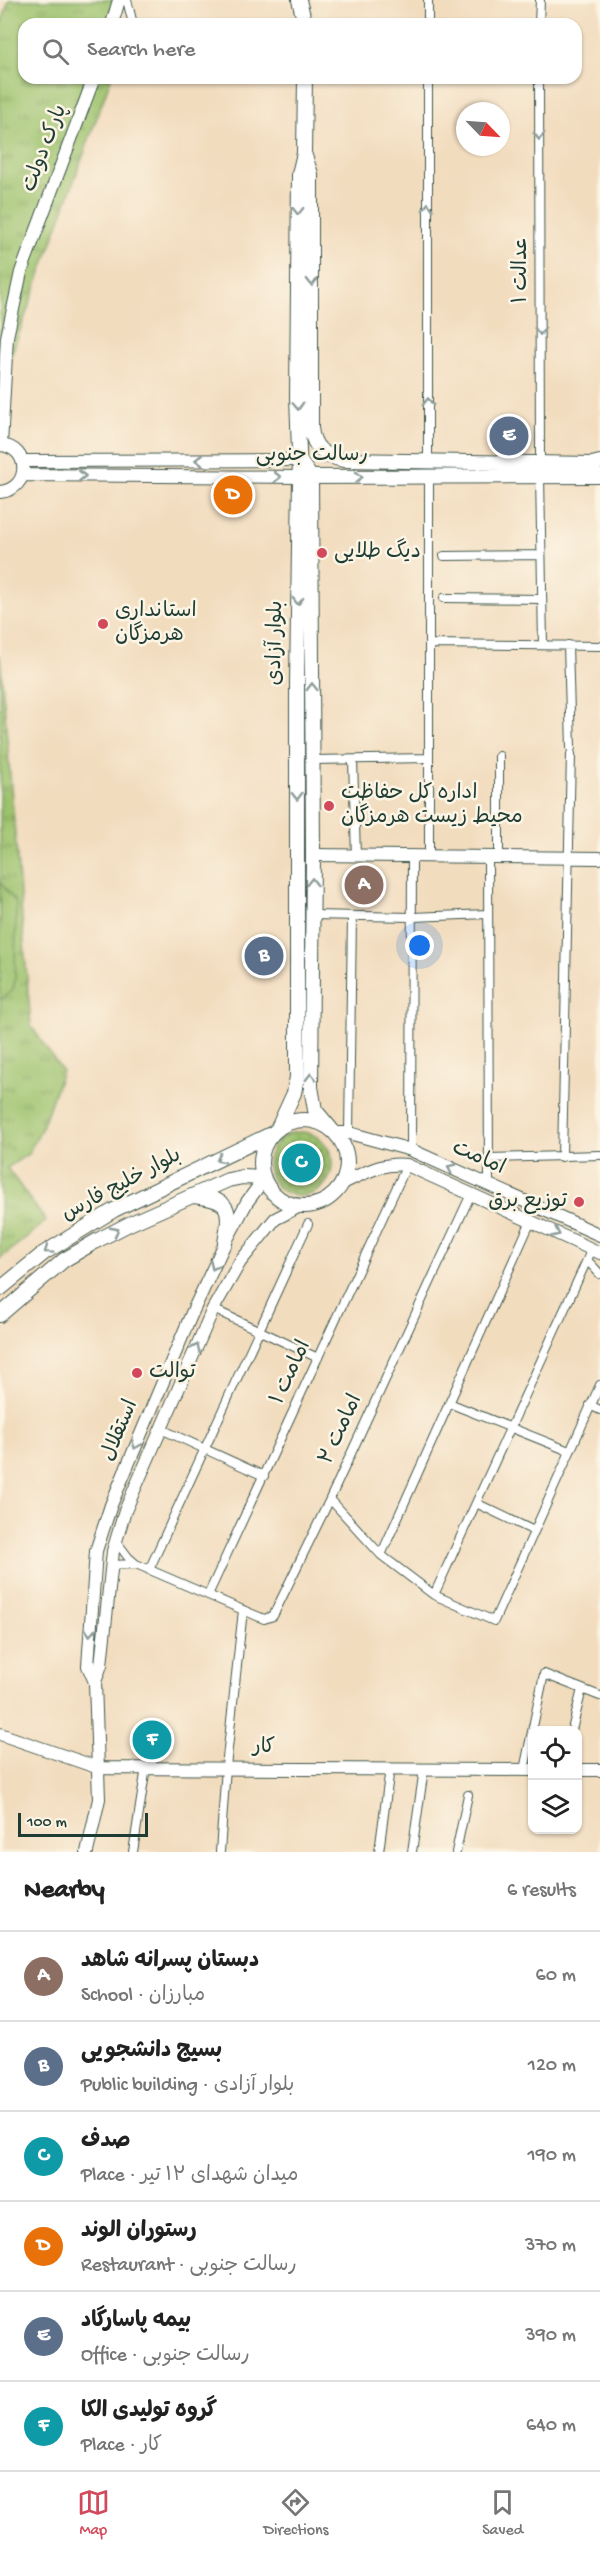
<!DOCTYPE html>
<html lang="en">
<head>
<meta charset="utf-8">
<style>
	:root { --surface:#fff; --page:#f2f2f2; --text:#222; --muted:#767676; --line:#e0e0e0; --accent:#d1495b }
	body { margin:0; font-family:"Gochi Hand","Playpen Sans Arabic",sans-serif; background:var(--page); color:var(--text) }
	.controls { position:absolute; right:18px; bottom:18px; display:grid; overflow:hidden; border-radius:12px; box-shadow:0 2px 4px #0004 }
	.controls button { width:54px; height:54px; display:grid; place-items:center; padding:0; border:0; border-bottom:2px solid var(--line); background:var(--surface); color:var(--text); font:30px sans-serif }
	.compass { position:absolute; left:456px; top:102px; width:54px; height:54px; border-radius:50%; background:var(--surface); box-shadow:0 2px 4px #0004; rotate:115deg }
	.scale { position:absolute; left:18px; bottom:15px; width:130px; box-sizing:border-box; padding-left:6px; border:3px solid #1f3d34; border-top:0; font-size:16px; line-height:21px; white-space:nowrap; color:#1f3d34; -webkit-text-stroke:4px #fcf5e5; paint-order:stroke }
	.you { position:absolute; left:420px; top:946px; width:21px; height:21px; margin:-15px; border:4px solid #fff; border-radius:50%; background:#1a73e8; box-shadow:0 0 0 9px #1a73e833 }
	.badge { display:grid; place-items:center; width:39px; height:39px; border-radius:50%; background:var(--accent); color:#fff; font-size:20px; font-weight:700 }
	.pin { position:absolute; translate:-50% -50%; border:3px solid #fff; box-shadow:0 2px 6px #0006 }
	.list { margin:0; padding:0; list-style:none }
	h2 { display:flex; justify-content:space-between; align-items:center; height:78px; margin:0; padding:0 24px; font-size:26px }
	h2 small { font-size:20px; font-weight:400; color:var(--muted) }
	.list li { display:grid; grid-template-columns:39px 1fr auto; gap:18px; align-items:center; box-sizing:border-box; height:90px; padding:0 24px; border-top:2px solid var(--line) }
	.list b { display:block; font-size:22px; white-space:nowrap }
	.list p { margin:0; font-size:20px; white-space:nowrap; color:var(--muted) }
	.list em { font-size:20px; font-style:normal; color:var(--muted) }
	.icon { flex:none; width:33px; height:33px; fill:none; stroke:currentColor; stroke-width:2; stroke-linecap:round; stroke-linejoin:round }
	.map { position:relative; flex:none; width:600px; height:1852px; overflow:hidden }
	.search { position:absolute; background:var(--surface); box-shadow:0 2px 4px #0004; left:18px; right:18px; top:18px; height:66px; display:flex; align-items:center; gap:15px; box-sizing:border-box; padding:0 21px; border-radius:18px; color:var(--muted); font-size:22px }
	.sheet { height:618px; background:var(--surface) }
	nav { display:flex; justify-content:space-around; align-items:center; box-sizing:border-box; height:84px; border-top:2px solid var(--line); background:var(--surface); font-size:16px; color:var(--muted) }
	nav a { display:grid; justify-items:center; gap:3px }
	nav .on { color:var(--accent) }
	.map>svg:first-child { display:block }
	.grass { fill:url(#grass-dots); stroke:#5e8050; stroke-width:1.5 }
	.park { fill:url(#park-tufts); stroke:#5e8050; stroke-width:1.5 }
	.garden { fill:#9dc26d; stroke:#5e8050; stroke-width:1.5 }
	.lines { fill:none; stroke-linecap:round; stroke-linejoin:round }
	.stream { stroke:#679ed4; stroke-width:2 }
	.street-casing { stroke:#3f5549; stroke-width:10 }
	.secondary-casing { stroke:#3f5549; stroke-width:14 }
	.primary-casing { stroke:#3f5549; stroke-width:16 }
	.street { stroke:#fff; stroke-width:8 }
	.secondary { stroke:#fff; stroke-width:12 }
	.primary { stroke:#fff; stroke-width:14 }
	.oneway { stroke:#8f9e9a }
	.poi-dot { fill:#d1495b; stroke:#fcf5e5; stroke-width:2 }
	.labels { text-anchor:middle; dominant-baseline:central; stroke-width:5; stroke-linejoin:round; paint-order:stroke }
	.street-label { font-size:21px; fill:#1f3d34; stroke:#fcf5e5 }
	.poi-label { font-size:21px; fill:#1f3d34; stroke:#fcf5e5; text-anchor:start }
</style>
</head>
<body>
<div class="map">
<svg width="600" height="1852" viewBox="0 0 600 1852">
	<defs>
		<pattern id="grass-dots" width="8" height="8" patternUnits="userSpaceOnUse" patternTransform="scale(1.5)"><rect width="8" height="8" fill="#9dc26d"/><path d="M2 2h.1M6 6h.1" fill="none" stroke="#7f9f5a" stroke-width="1.8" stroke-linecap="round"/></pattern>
		<pattern id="park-tufts" width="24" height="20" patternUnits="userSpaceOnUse" patternTransform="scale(1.5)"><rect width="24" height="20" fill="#9dc26d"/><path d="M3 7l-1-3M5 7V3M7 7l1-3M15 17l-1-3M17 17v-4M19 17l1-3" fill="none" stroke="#7f9f5a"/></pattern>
	</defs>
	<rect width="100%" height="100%" fill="#fcf5e5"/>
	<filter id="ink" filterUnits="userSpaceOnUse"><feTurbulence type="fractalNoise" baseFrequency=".0167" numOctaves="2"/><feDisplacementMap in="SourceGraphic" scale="12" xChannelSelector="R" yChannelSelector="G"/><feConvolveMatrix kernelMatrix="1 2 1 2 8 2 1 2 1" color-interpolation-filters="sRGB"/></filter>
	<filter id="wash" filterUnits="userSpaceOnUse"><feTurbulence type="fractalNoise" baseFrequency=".008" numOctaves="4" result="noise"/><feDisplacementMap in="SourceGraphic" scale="24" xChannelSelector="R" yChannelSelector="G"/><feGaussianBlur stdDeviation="1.35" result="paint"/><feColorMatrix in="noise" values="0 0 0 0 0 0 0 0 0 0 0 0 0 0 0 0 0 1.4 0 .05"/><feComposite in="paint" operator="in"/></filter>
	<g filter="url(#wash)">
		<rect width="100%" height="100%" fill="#f2dcbe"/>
		<path class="grass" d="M268 1164a32 32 0 1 1 64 0a32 32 0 1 1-64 0Z"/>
		<path class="park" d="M9 0H117L116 24H24V78H111L0 386V28Z
			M0 655 31 1026 62 1071 42 1127 28 1154 7 1168 46 1221 0 1259Z"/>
		<path class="garden" d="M0 882 16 903 15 980 13 990 0 1000Z"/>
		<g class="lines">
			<path class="stream" d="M271 466H280
				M321 466H341"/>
		</g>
	</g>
	<g filter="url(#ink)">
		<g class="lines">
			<g class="street-casing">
				<path id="street" d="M127 0 133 24
					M428 0V24
					M539 24 540 0
					M428 78V461
					M539 78 540 462
					M540 475 543 645
					M429 477V856
					M444 556 541 555
					M444 598 542 599
					M430 644 600 646
					M568 645 571 748
					M499 756V858
					M312 760 429 758
					M353 760 356 856
					M488 858 489 1185
					M312 915 412 917 488 914
					M349 1133 352 916
					M411 1150 412 857
					M562 1157 571 754
					M489 1158 600 1155
					M587 1260 600 1274
					M213 1309 318 1358
					M449 1403 569 1451
					M590 1405 600 1410
					M161 1429 264 1476
					M330 1499 381 1555 434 1595 494 1621 600 1385
					M476 1503 534 1531
					M116 1541 128 1557 136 1564 264 1619 273 1616 330 1499 471 1194
					M381 1555 531 1221
					M111 1565 136 1564
					M149 1570 308 1224
					M208 1595 407 1165
					M434 1595 592 1249
					M572 1730 582 1689
					M524 1770 544 1674 600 1696
					M133 1852 146 1767
					M220 1852 226 1767 243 1610
					M379 1852 390 1768
					M412 1852 424 1769
					M456 1852 468 1795"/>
			</g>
			<g class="secondary-casing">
				<path id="secondary" d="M112 24 119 0
					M0 445C31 447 31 489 0 492
					M1 445 7 337 21 272 94 78
					M23 461 299 460
					M23 475 300 477
					M313 855 600 858
					M335 1133H349L411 1150 600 1235
					M341 1184C364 1173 382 1162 407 1165L600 1253
					M95 1682 101 1665 113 1551 125 1511 161 1429 213 1309 240 1262 275 1219 300 1206
					M0 1734 99 1768 532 1770
					M578 1770H600
					M87 1852 99 1799 95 1682 88 1666 96 1551 111 1505 192 1313 225 1243 247 1202 264 1179"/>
			</g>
			<g class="primary-casing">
				<path id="primary" d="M299 0 305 24
					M305 78 304 153 311 174V428C313 448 324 456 343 460L592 464 600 462
					M299 460 311 477 313 855 311 1087 315 1110 331 1129
					M302 477 600 476
					M261 1163a43 43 0 1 1 86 0a43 43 0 1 1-86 0Z
					M277 1130 294 1093 297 1077V683L300 477 297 397 299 174 304 153
					M193 1196C231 1200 231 1207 225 1243
					M0 1289 44 1253 114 1210 273 1133
					M0 1315 64 1260 98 1240 129 1224 228 1180 243 1177 264 1178"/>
			</g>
			<use href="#street" class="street"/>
			<use href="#secondary" class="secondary"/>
			<use href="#primary" class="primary"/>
		</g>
		<defs><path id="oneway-chevron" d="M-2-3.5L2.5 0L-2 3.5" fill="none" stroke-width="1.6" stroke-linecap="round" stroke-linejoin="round" transform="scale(1.5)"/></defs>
		<g class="oneway">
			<use href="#oneway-chevron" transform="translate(539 136) rotate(90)"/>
			<use href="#oneway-chevron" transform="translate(428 207) rotate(-90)"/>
			<use href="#oneway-chevron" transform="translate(298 211) rotate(90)"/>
			<use href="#oneway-chevron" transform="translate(312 282) rotate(90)"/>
			<use href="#oneway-chevron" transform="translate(540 331) rotate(90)"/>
			<use href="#oneway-chevron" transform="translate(428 402) rotate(-90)"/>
			<use href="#oneway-chevron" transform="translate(298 406) rotate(88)"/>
			<use href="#oneway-chevron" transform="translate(199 460) rotate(180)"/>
			<use href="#oneway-chevron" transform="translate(82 476)"/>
			<use href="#oneway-chevron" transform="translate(277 477)"/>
			<use href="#oneway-chevron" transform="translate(359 477) rotate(-1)"/>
			<use href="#oneway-chevron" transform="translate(298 601) rotate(91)"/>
			<use href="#oneway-chevron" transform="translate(312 687) rotate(-91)"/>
			<use href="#oneway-chevron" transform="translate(297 796) rotate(90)"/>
			<use href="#oneway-chevron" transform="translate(312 882) rotate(-89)"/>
			<use href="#oneway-chevron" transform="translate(311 1077) rotate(-90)"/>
			<use href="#oneway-chevron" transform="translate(220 1159) rotate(152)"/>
			<use href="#oneway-chevron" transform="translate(451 1168) rotate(-155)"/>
			<use href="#oneway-chevron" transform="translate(115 1231) rotate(-28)"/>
			<use href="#oneway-chevron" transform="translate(556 1233) rotate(25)"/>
			<use href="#oneway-chevron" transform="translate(48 1250) rotate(146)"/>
			<use href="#oneway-chevron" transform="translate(214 1266) rotate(115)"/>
			<use href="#oneway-chevron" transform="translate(196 1348) rotate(-66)"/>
			<use href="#oneway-chevron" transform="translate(136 1445) rotate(113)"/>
			<use href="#oneway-chevron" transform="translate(90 1632) rotate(94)"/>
		</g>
	</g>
	<g class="poi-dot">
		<circle cx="322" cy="553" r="6"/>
		<circle cx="103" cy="624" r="6"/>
		<circle cx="329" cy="806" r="6"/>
		<circle cx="579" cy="1202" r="6"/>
		<circle cx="137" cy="1373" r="6"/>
	</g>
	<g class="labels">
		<g class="street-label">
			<text transform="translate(46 149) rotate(-69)">پارک دولت</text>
			<text transform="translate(522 270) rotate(-90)">عدالت ۱</text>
			<text x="312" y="456">رسالت جنوبی</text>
			<text transform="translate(277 643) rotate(-89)">بلوار آزادی</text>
			<text transform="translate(478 1159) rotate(24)">امامت</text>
			<text transform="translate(122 1186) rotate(-28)">بلوار خلیج فارس</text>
			<text transform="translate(292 1373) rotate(-65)">امامت ۱</text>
			<text transform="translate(342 1430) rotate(-65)">امامت ۲</text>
			<text transform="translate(121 1431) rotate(-67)">استقلال</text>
			<text x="264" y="1748">کار</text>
		</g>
		<g class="poi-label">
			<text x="334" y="553">دیگ طلایی</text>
			<text x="115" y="612">استانداری<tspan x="115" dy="24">هرمزگان</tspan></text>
			<text x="341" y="794">اداره کل حفاظت<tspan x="341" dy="24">محیط زیست هرمزگان</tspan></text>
			<text x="567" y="1202" text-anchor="end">توزیع برق</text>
			<text x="149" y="1373">توالت</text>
		</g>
	</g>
</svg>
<div class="controls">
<button><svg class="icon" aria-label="locate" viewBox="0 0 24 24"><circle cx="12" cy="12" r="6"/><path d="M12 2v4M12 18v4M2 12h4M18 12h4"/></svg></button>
<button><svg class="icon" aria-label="layers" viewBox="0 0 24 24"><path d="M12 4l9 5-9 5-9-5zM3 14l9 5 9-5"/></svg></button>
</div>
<svg class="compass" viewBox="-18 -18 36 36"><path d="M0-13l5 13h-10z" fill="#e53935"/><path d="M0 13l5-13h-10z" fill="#767676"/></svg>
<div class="scale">100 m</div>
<div class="you"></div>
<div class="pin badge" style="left:364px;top:885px;background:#8d6e63">A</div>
<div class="pin badge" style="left:264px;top:956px;background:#5c6f8a">B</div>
<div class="pin badge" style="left:301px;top:1163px;background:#0f9aa8">C</div>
<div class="pin badge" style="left:233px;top:495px;background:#e8710a">D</div>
<div class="pin badge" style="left:509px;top:436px;background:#5c6f8a">E</div>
<div class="pin badge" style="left:152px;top:1740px;background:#0f9aa8">F</div>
<div class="search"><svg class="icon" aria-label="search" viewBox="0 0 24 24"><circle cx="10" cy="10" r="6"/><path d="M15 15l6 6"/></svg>Search here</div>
</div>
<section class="sheet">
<h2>Nearby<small>6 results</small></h2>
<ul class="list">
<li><span class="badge" style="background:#8d6e63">A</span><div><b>دبستان پسرانه شاهد</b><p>School · مبارزان</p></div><em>60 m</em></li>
<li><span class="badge" style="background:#5c6f8a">B</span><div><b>بسیج دانشجویی</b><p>Public building · بلوار آزادی</p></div><em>120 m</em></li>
<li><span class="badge" style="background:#0f9aa8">C</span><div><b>صدف</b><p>Place · میدان شهدای ۱۲ تیر</p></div><em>190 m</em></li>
<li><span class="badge" style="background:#e8710a">D</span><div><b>رستوران الوند</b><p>Restaurant · رسالت جنوبی</p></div><em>370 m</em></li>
<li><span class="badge" style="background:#5c6f8a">E</span><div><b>بیمه پاسارگاد</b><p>Office · رسالت جنوبی</p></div><em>390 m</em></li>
<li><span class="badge" style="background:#0f9aa8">F</span><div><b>گروه تولیدی الکا</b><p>Place · کار</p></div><em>640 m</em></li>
</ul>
</section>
<nav>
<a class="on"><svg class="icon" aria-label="map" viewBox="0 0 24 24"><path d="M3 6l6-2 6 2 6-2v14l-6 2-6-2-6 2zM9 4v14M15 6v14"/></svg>Map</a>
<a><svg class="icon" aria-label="directions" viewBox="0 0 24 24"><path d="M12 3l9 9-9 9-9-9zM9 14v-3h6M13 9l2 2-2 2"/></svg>Directions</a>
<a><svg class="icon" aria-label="saved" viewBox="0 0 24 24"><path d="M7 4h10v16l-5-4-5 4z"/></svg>Saved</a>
</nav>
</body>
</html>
